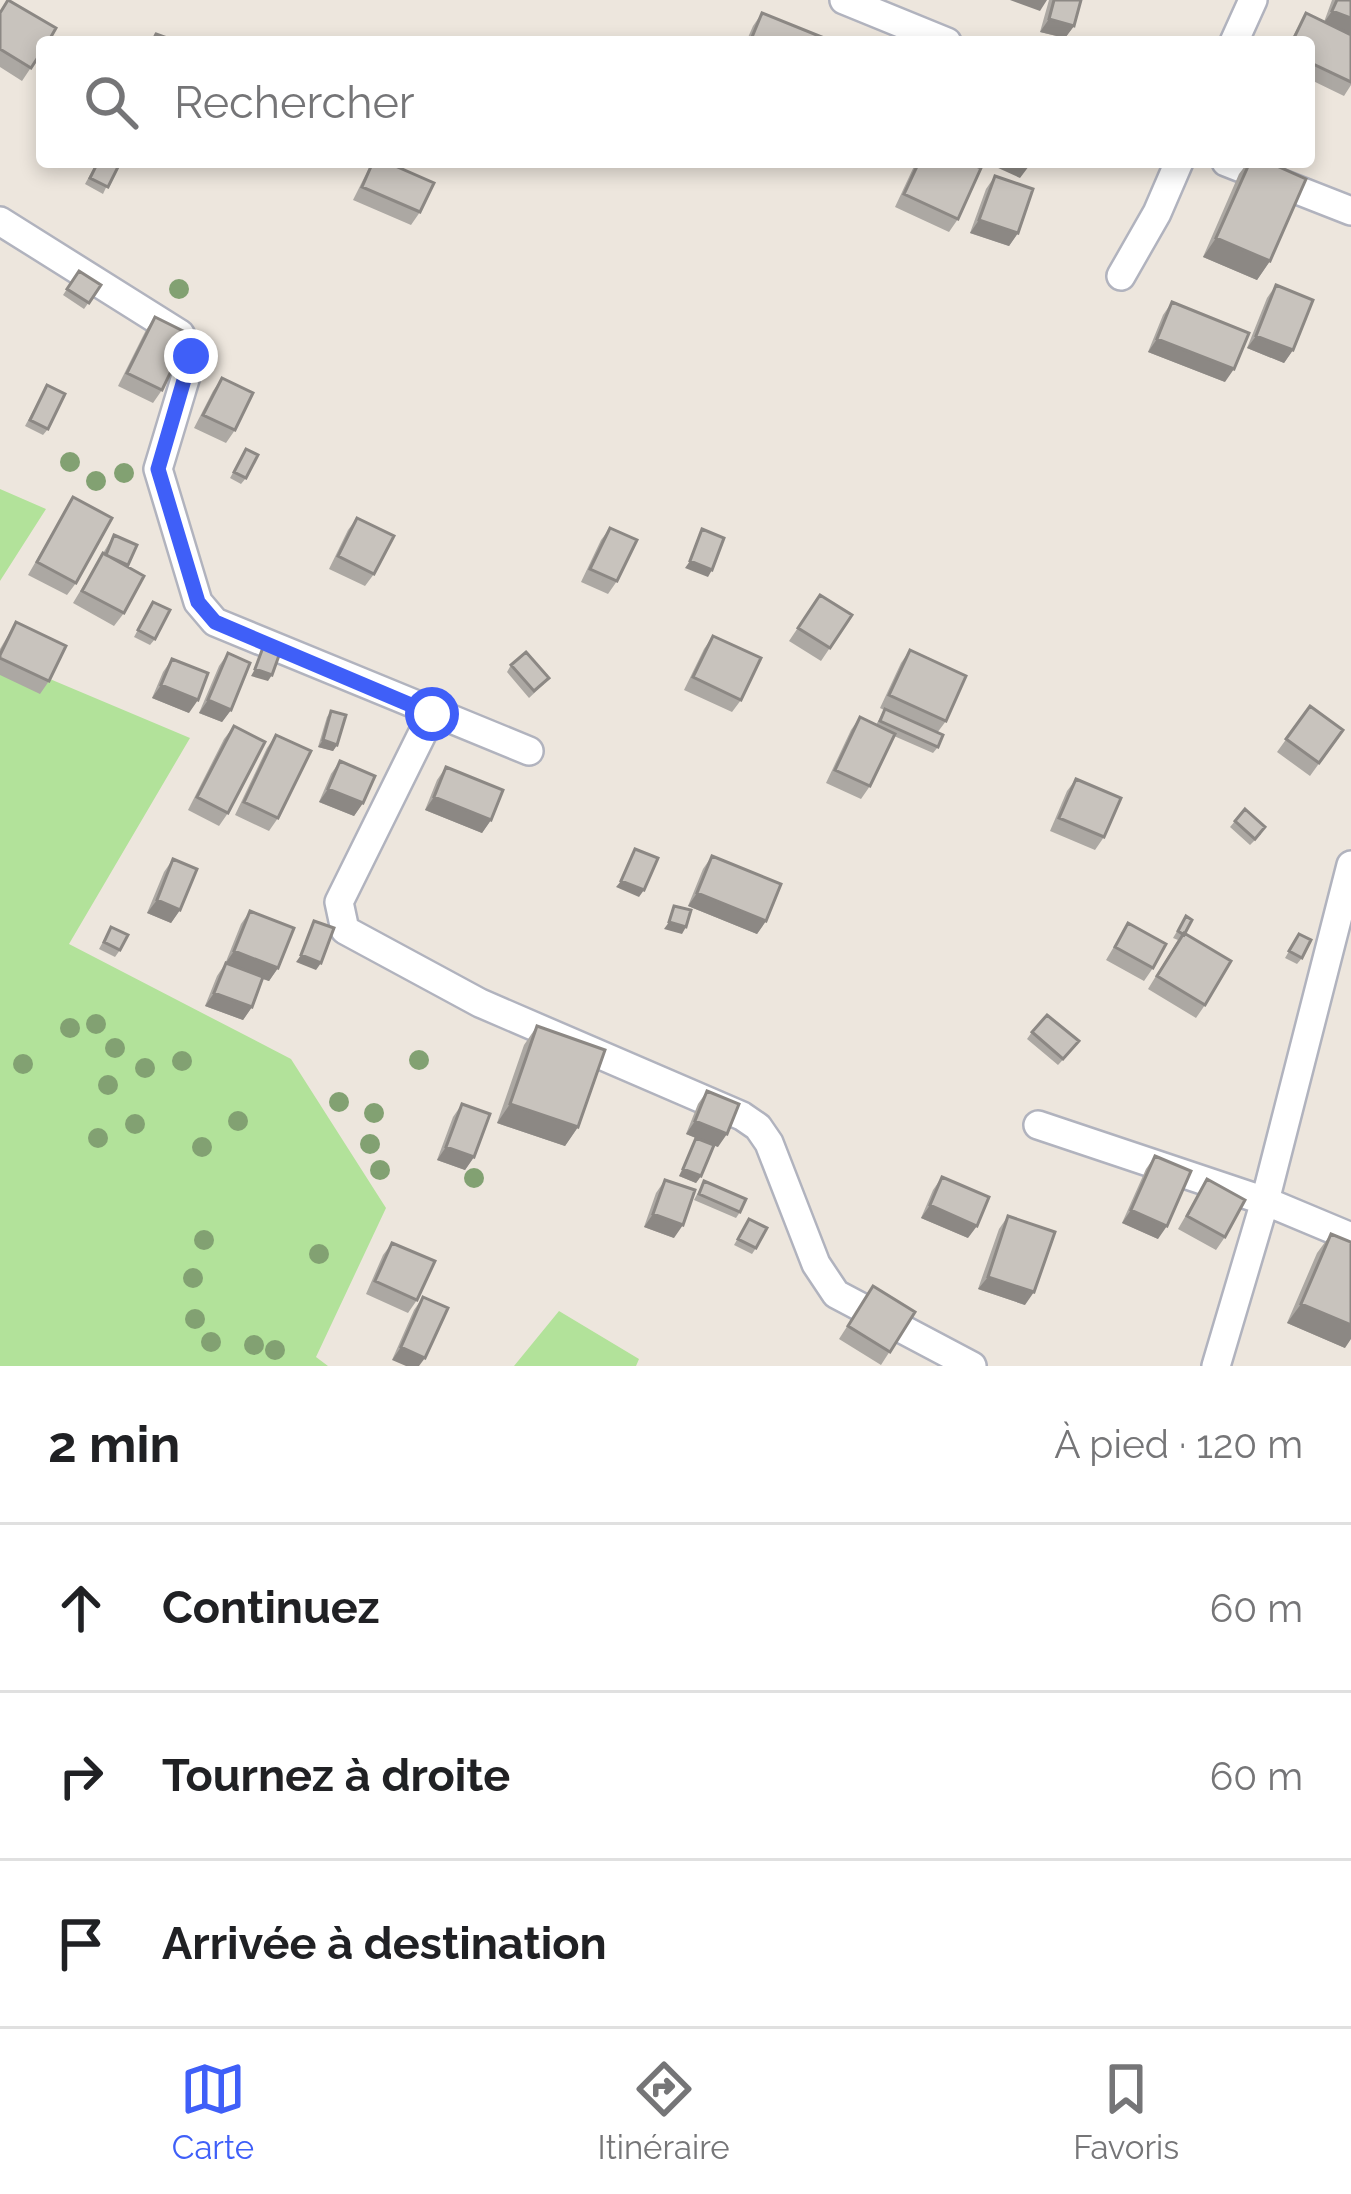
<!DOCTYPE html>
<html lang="fr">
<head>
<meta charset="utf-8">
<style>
	:root { --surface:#fff; --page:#f6f6f6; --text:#202124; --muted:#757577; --line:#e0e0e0; --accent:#3f5ff8 }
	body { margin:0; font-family:Raleway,sans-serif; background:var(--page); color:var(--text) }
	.stop { position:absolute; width:36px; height:36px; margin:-27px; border:9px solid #3f5ff8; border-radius:50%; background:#fff }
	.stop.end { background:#3f5ff8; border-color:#fff; box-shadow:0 3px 12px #0008 }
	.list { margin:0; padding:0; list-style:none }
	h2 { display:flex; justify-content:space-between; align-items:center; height:156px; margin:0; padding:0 48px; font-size:51px }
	h2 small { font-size:39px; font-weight:400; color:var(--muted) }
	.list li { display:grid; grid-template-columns:78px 1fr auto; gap:36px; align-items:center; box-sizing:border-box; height:168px; padding:0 48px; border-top:3px solid var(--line) }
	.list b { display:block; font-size:45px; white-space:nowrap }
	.list em { font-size:39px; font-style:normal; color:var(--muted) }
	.icon { flex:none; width:66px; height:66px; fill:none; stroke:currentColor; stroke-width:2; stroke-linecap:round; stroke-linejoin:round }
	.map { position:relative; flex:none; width:1351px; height:1366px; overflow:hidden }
	.search { position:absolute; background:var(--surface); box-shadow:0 6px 18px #0003; left:36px; right:36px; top:36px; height:132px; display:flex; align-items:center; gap:30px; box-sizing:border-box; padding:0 42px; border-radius:12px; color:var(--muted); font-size:45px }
	.sheet { height:660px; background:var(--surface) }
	nav { display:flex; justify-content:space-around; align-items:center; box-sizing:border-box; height:168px; border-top:3px solid var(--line); background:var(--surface); font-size:33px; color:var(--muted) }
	nav a { display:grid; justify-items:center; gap:6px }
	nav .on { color:var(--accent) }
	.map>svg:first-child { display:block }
	.green { fill:#b2e29a }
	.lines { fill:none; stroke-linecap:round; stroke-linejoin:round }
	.minor-casing { stroke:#b1b3be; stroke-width:32 }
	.minor { stroke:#fff; stroke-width:27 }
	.tree { fill:#82a172 }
	.wall { fill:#aca8a3 }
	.shaded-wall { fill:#8c8884 }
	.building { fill:#c8c3bd; stroke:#8c8884; stroke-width:3 }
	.route { stroke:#3f5ff8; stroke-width:15 }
</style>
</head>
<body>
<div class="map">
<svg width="1351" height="1366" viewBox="0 0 1351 1366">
	<rect width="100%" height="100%" fill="#ede6dd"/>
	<path class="green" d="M0 489 46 509 0 581Z
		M0 658 190 738 69 944 291 1059 386 1208 316 1357 328 1366H0Z
		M559 1311 639 1359 636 1366H514Z"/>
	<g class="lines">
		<g class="minor-casing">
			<path id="minor" d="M844 0 947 42
				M1234 42 1253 0
				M1226 162 1351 211
				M0 221 180 334 192 356 158 469 198 602 215 622 529 751
				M1121 276 1157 213 1179 162
				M432 714 339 902 345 930 480 1003 742 1116 758 1127 769 1143 816 1264 836 1294 972 1366
				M1038 1125 1265 1201 1351 1237
				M1216 1366 1265 1201 1351 865"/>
		</g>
		<use href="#minor" class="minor"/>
	</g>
	<g class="tree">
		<circle cx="179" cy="289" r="10"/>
		<circle cx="70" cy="462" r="10"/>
		<circle cx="124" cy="473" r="10"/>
		<circle cx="96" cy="481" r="10"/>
		<circle cx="96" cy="1024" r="10"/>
		<circle cx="70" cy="1028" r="10"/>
		<circle cx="115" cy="1048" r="10"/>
		<circle cx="419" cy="1060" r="10"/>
		<circle cx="182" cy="1061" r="10"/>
		<circle cx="23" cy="1064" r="10"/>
		<circle cx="145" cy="1068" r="10"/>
		<circle cx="108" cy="1085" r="10"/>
		<circle cx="339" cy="1102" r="10"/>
		<circle cx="374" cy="1113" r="10"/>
		<circle cx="238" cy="1121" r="10"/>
		<circle cx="135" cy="1124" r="10"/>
		<circle cx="98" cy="1138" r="10"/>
		<circle cx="370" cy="1144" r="10"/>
		<circle cx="202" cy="1147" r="10"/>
		<circle cx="380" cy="1170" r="10"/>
		<circle cx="474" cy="1178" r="10"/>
		<circle cx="204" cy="1240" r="10"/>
		<circle cx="319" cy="1254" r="10"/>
		<circle cx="193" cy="1278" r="10"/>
		<circle cx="195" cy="1319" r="10"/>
		<circle cx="211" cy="1342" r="10"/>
		<circle cx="254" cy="1345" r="10"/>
		<circle cx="275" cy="1350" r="10"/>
	</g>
	<path class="wall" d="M1049 0H1081L1074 26 1065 38 1040 32Z
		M1332 0H1351V85L1344 96 1309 79V42H1290L1306 13 1324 22Z
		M0 12 42 51 22 81 0 67Z
		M762 13 834 42H746L753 26Z
		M97 162H118L103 194 85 184Z
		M372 162H386L420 212 411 225 353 200Z
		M916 162H967L958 219 949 232 895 207Z
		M1248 162H1268L1270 261 1257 280 1203 257 1239 174Z
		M995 176 1018 233 1009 246 970 233 986 189Z
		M79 271 101 285 84 309 63 295Z
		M1276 285 1293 350 1284 363 1247 348 1267 298Z
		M1172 302 1225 382 1148 352 1163 315Z
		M155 317 162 390 153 403 118 386 146 330Z
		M222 378 235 430 226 443 194 428 213 391Z
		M47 385 48 429 43 435 25 426Z
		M246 449V478L241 484 230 478Z
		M73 497 76 583 67 595 28 575Z
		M357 518 374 574 365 586 329 569 348 530Z
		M610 528 617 581 608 594 581 582 601 540Z
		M114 535 137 545 127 566 124 613 114 626 73 603Z
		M820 595 852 615 821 661 789 641Z
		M153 602 155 639 150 645 134 637Z
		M16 622 49 681 40 694 0 675V649Z
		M713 636 741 700 732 712 684 690 704 649Z
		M910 650 946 721 937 733 938 747 933 753 894 736 870 786 861 799 826 783 851 730 860 717 876 725 884 710 880 708 901 663Z
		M228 653 231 710 222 722 199 713 219 666Z
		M172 659 189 713 152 698 163 672Z
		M511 665 544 684 529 698 507 672Z
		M1310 706 1343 730 1310 776 1277 752Z
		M331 711 337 745 333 751 318 747 327 717Z
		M234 726 228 813 219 826 188 810 224 739Z
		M276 735 278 818 269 831 235 815 267 748Z
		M340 761 363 803 354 816 319 802 331 774Z
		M446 767 491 820 482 833 425 810 437 780Z
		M1076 779 1104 837 1095 850 1050 831 1067 791Z
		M1245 809 1261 834 1250 845 1230 827Z
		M712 856 766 921 757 934 688 906 703 869Z
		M173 859 180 910 171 923 147 913 164 872Z
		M250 911 278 968 269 981 262 979 252 1007 243 1020 205 1006 217 976 225 964 241 924Z
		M1186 916 1185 933 1205 1005 1196 1018 1148 989 1178 940 1173 938Z
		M1128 923 1153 968 1144 981 1106 960Z
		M111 927 120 950 115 957 99 949Z
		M1299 934 1302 958 1297 964 1285 958Z
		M537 1026 578 1127 565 1146 497 1123 524 1045Z
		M1032 1032 1074 1048 1058 1065 1027 1039Z
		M707 1091 718 1147 706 1142 701 1176 696 1183 679 1176 696 1138 686 1134 698 1104Z
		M462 1104 474 1157 465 1170 437 1160 453 1117Z
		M1155 1156 1158 1239 1122 1223 1146 1169Z
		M942 1177 968 1238 921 1218 933 1190Z
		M1207 1179 1225 1237 1216 1250 1178 1229Z
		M665 1180 674 1238 644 1227 656 1193Z
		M704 1181 740 1212 736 1218 694 1200Z
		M1008 1216 1025 1305 978 1289 999 1229Z
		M749 1219 756 1248 752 1254 734 1245Z
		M1331 1234 1345 1348 1287 1323 1317 1253Z
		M392 1243 417 1300 408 1313 366 1294 383 1255Z
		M873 1286 915 1312 881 1365 839 1339Z
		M423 1297 448 1308 392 1360 414 1310Z"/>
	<path class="shaded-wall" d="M1010 0H1047L1040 11Z
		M1332 11 1351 18V34L1323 24Z
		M1049 19 1074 26 1065 38 1040 32Z
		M985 162H1020L1029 166 1020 178Z
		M979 220 1018 233 1009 246 970 233Z
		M1216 238 1270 261 1257 280 1203 257Z
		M1256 336 1293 350 1284 363 1247 348Z
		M1157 339 1234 369 1225 382 1148 352Z
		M690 561 712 570 708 577 685 568Z
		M255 669 272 675 268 681 251 676Z
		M161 685 198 700 189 713 152 698Z
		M208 700 231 710 222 722 199 713Z
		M323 740 337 745 333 751 318 747Z
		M328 789 363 803 354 816 319 802Z
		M434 797 491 820 482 833 425 810Z
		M621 881 644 890 639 897 616 887Z
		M697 893 766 921 757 934 688 906Z
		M157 900 180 910 171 923 147 913Z
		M669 922 686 927 682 934 664 929Z
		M234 951 278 968 269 981 225 964Z
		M301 955 321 963 316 970 296 962Z
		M214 993 252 1007 243 1020 205 1006Z
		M510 1104 578 1127 565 1146 497 1123Z
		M695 1121 727 1134 718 1147 686 1134Z
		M446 1147 474 1157 465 1170 437 1160Z
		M683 1169 701 1176 696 1183 679 1176Z
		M930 1205 977 1226 968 1238 921 1218Z
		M1131 1210 1167 1226 1158 1239 1122 1223Z
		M653 1214 683 1225 674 1238 644 1227Z
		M988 1277 1034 1292 1025 1305 978 1289Z
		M1301 1304 1351 1325V1339L1345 1348 1287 1323Z
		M401 1347 425 1358 419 1366H406L392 1360Z"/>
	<path class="building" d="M8 0 56 28 48 42H42V51L31 68 0 49V13Z
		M1054 0H1081L1074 26 1049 19Z
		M1337 0H1351V18L1332 11Z
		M762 13 834 42H750Z
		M1306 13 1351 35V82L1309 62V42H1292Z
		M156 34 178 42H152Z
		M98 162 120 163 108 187 90 178Z
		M373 162H386L434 183 420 212 362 187Z
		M919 162H967L981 168 958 219 904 194Z
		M1250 162H1268L1306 179 1270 261 1216 238Z
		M995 176 1033 189 1018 233 979 220Z
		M79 271 101 285 89 303 67 289Z
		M1276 285 1313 300 1293 350 1256 336Z
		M1172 302 1249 333 1234 369 1157 339Z
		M155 317 189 334 162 390 127 373Z
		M222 378 253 393 235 430 203 415Z
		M47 385 65 394 48 429 30 420Z
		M246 449 258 455 246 478 234 472Z
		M73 497 112 518 76 583 37 562Z
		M357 518 394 536 374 574 338 556Z
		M610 528 637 540 617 581 590 569Z
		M702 529 724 538 712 570 690 561Z
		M114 535 137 545 128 565 106 555Z
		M103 553 144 576 124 613 82 591Z
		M820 595 852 615 830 648 798 628Z
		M153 602 170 610 155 639 138 630Z
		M16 622 66 646 49 681 0 658V655Z
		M713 636 761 658 741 700 693 677Z
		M265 642 282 647 272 675 255 669Z
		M910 650 966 676 946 721 889 695Z
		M526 652 549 678 534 691 511 665Z
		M228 653 250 663 231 710 208 700Z
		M172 659 208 673 198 700 161 685Z
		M1310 706 1343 730 1319 763 1286 739Z
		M885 709 943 735 938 747 880 721Z
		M331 711 346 715 337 745 323 740Z
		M860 717 895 734 870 786 835 770Z
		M234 726 265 742 228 813 197 797Z
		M276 735 311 751 278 818 244 802Z
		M340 761 375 776 363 803 328 789Z
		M446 767 503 790 491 820 434 797Z
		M1076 779 1121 798 1104 837 1059 818Z
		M1245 809 1265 827 1255 839 1235 821Z
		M635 849 658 858 644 890 621 881Z
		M712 856 781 884 766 921 697 893Z
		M173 859 197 869 180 910 157 900Z
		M674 906 691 910 686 927 669 922Z
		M250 911 294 928 278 968 234 951Z
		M1186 916 1192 920 1184 935 1178 931Z
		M314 921 334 928 321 963 301 955Z
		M1128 923 1166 944 1153 968 1115 947Z
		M111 927 128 935 120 950 104 942Z
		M1184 933 1231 961 1205 1005 1157 976Z
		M1299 934 1311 940 1302 958 1289 951Z
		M226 963 263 977 252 1007 214 993Z
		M1047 1015 1079 1041 1063 1059 1032 1032Z
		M537 1026 605 1050 578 1127 510 1104Z
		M707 1091 739 1104 727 1134 695 1121Z
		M462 1104 490 1114 474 1157 446 1147Z
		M696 1138 714 1145 701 1176 683 1169Z
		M1155 1156 1191 1171 1167 1226 1131 1210Z
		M942 1177 989 1197 977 1226 930 1205Z
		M1207 1179 1245 1200 1225 1237 1187 1216Z
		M665 1180 695 1190 683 1225 653 1214Z
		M704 1181 746 1199 740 1212 699 1194Z
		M1008 1216 1055 1232 1034 1292 988 1277Z
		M749 1219 767 1228 756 1248 738 1239Z
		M1331 1234 1351 1242V1325L1301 1304Z
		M392 1243 435 1261 417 1300 375 1281Z
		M873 1286 915 1312 890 1352 848 1326Z
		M423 1297 448 1308 425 1358 401 1347Z"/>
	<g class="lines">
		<path class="route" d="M191 356 158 469 198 602 215 622 432 714"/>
	</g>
</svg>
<div class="stop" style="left:432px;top:714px"></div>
<div class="stop end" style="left:191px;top:356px"></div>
<div class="search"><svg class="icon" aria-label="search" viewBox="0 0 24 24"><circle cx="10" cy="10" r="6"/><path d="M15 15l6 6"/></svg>Rechercher</div>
</div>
<section class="sheet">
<h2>2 min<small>À pied · 120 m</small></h2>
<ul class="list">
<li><svg class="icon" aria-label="ahead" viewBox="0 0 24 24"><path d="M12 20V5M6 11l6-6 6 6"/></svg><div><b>Continuez</b></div><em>60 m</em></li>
<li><svg class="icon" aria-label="right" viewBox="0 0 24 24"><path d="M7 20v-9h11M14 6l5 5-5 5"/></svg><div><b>Tournez à droite</b></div><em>60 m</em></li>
<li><svg class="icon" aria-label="arrive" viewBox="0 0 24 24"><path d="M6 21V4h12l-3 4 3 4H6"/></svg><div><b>Arrivée à destination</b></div></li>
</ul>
</section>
<nav>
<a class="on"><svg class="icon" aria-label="map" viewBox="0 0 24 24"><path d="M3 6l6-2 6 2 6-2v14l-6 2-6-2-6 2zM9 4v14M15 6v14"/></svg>Carte</a>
<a><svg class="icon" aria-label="directions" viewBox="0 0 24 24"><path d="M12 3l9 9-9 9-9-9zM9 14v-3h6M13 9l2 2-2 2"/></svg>Itinéraire</a>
<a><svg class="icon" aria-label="saved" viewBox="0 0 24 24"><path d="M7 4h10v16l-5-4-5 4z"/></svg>Favoris</a>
</nav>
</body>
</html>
